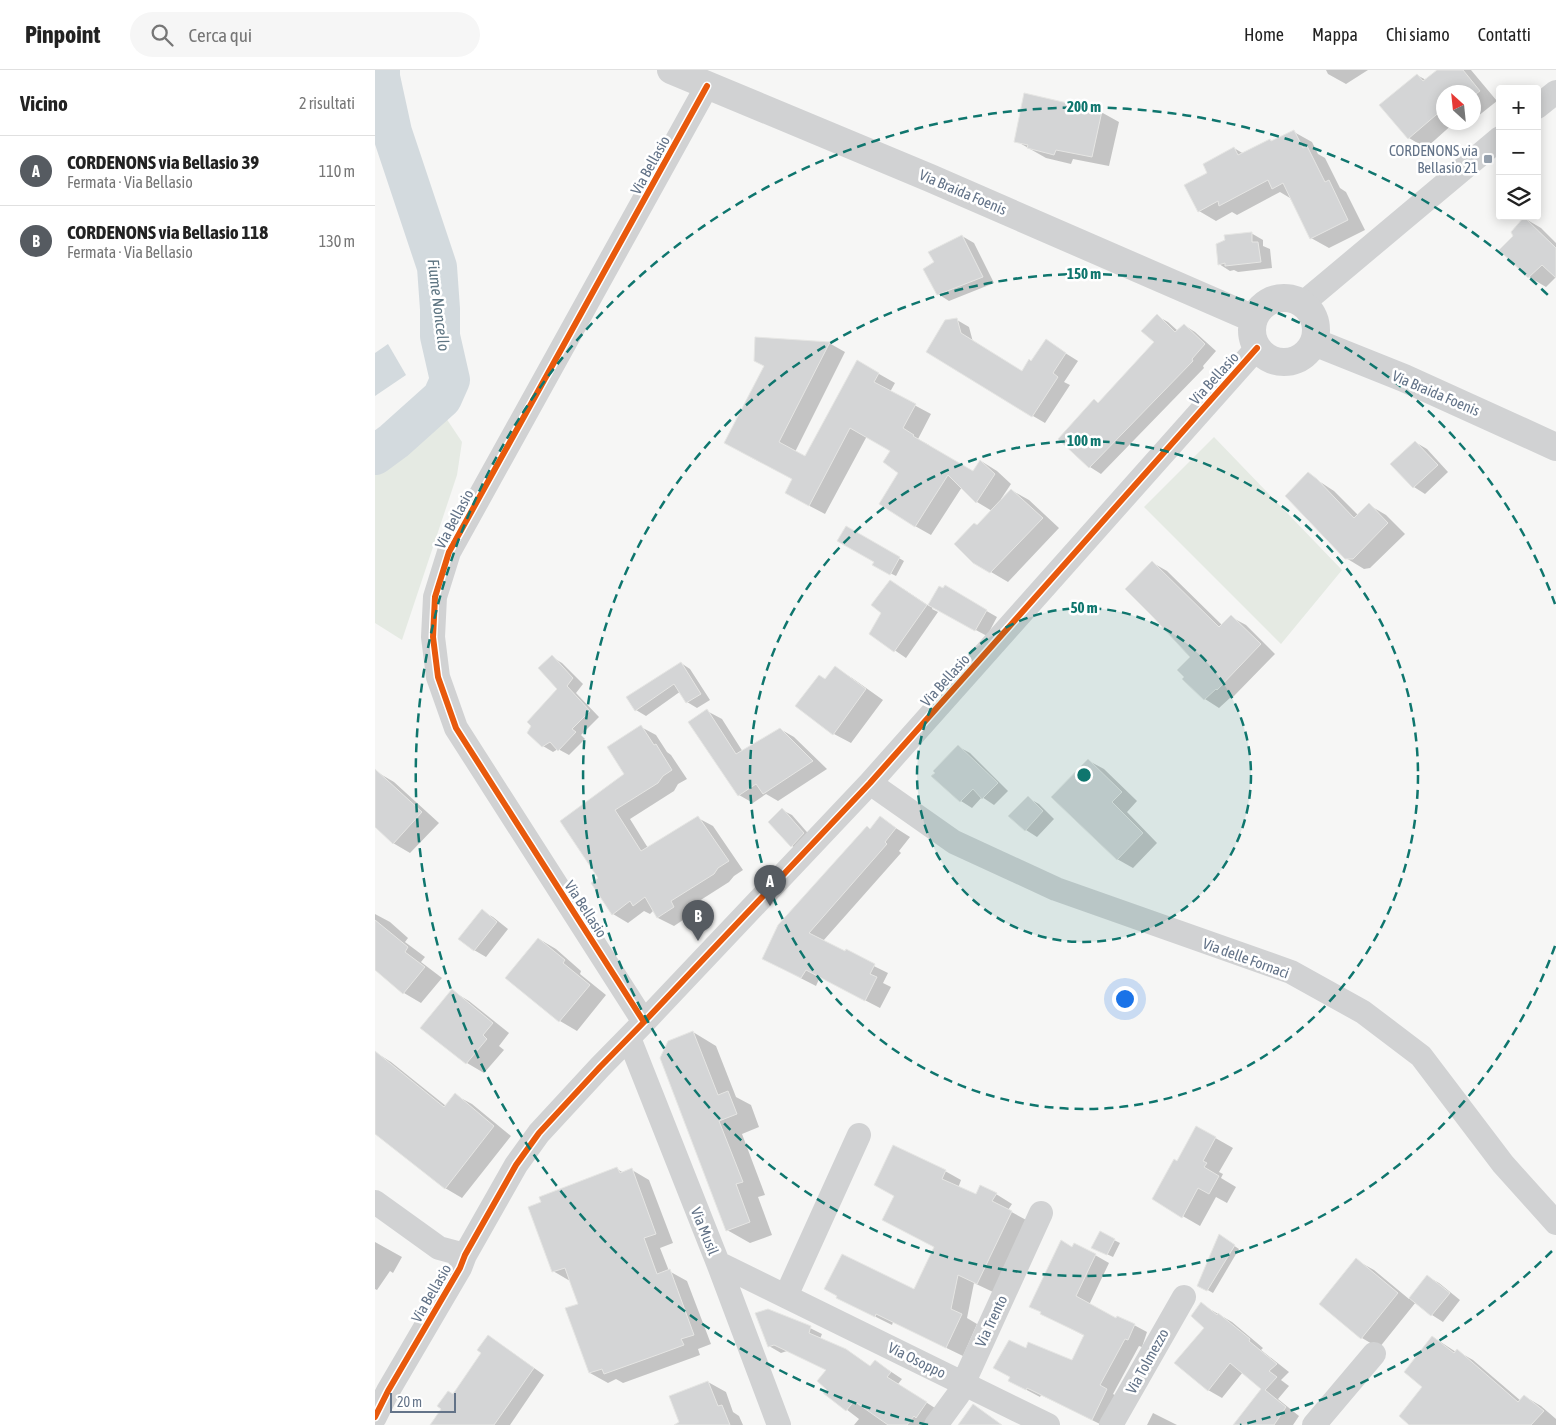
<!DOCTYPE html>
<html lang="it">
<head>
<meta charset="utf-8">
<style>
	:root { --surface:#fff; --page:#f6f6f6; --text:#222; --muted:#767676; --line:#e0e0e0; --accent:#565b61 }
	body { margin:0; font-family:"Asap Condensed",sans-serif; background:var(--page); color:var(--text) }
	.controls { position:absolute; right:15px; top:15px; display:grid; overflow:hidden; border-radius:5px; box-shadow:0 2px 12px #0003 }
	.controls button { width:45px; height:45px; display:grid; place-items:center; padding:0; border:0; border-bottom:1px solid var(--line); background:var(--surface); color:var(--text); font:25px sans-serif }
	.compass { position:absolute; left:1061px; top:15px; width:45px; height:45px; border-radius:50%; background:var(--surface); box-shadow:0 2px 12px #0003; rotate:333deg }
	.scale { position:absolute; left:15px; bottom:12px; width:66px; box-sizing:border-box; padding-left:5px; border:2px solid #637388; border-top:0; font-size:14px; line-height:18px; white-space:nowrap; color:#637388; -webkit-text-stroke:4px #fff; paint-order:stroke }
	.you { position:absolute; left:749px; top:928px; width:18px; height:18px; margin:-12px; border:4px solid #fff; border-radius:50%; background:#1a73e8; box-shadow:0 0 0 8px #1a73e833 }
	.badge { display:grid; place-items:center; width:32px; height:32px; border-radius:50%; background:var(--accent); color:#fff; font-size:16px; font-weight:700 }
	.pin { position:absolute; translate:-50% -41px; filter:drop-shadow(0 1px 2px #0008) }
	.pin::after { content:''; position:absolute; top:26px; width:18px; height:15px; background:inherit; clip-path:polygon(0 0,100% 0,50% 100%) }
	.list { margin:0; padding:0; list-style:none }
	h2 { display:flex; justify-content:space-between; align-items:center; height:65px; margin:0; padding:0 20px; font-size:21px }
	h2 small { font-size:16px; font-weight:400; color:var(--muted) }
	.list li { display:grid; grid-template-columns:32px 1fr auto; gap:15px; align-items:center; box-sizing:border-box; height:70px; padding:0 20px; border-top:1px solid var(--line) }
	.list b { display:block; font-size:19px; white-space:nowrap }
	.list p { margin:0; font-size:16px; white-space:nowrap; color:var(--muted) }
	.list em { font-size:16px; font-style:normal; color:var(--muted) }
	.icon { flex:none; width:28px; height:28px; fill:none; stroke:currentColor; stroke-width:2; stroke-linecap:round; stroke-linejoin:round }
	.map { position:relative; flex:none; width:1181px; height:1355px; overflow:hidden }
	header { display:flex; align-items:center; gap:30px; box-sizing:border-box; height:70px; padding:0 25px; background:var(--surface); border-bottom:1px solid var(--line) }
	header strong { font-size:24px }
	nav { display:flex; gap:28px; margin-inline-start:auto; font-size:18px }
	.search { width:350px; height:45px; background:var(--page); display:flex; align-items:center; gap:12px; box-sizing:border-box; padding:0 18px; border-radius:28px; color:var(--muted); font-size:19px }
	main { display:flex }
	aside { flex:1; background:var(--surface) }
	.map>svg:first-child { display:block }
	.green { fill:#e5eae3 }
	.water { fill:#d3dade }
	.shadow { fill:#0003 }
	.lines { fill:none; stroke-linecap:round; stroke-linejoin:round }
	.river { stroke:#d3dade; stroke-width:40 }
	.building { fill:#d4d5d6; stroke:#e6e6e4 }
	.minor { stroke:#d1d2d3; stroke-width:24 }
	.tertiary { stroke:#d1d2d3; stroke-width:28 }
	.cycleway-casing { stroke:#fff; stroke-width:9 }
	.cycleway { stroke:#e8590c; stroke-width:6 }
	.ring { fill:none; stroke:#0f766e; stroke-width:2.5; stroke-dasharray:9 6 }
	.poi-dot { fill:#96a1ae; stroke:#fff; stroke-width:2 }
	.labels { text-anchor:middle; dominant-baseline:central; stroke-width:5; stroke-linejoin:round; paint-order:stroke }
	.poi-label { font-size:15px; fill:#637388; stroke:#fff; text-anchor:end }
	.street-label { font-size:15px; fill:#637388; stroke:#fff }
	.water-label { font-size:16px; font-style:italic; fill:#5f7683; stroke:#fff }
	.centre { fill:#0f766e; stroke:#fff; stroke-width:2.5 }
	.ring-label { font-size:15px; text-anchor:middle; font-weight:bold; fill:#0f766e; stroke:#fff; stroke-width:5; stroke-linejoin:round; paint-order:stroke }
</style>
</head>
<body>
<header>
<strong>Pinpoint</strong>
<div class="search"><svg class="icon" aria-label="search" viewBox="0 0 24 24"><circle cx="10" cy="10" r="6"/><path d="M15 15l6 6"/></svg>Cerca qui</div>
<nav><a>Home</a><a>Mappa</a><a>Chi siamo</a><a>Contatti</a></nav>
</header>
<main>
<aside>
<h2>Vicino<small>2 risultati</small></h2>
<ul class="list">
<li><span class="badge">A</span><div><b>CORDENONS via Bellasio 39</b><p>Fermata · Via Bellasio</p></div><em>110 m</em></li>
<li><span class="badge">B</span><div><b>CORDENONS via Bellasio 118</b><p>Fermata · Via Bellasio</p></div><em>130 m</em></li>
</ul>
</aside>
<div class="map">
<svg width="1181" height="1355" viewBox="0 0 1181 1355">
	<rect width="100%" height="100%" fill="#f6f6f5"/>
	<path class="green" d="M69 345 87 372 82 405 27 570 0 553V385L19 371 47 347Z
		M839 367 967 500 906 574 769 437Z"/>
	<path class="water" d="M13 274 31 305 0 326V283Z"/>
	<path class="shadow" d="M951 0H993L971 14 953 4Z
		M1064 0H1096L1122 31 1098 50V22H1068V52H1080L1051 78 1034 68 1042 5 1051 10Z
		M726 42 744 52 734 96 698 89 696 94 671 88 641 71Z
		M919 62 937 72 943 84 950 88 965 118 971 122 990 160 954 178 936 168 915 128 905 122 862 145 857 142 841 151 824 141 834 103 859 78 869 84Z
		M1149 148 1166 158 1181 173V207L1171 217 1154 207 1125 180 1140 166Z
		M876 163 888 170V176L895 179 897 198 863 202 859 200 855 201 844 194Z
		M587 166 599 173 619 213 574 231 563 224 561 193Z
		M782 246 793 252 803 261 809 255 820 262 841 281 828 296 829 298 726 404 715 397 685 369 720 331 724 334 780 272Z
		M582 250 594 257 598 272 648 302 657 292 671 271 703 291 689 312 695 315 670 353 658 346 571 251Z
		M454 273 470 282 420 382 431 388 483 292 520 313 515 322 556 344 543 369 554 375V377L597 402 606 391 622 401 636 414 626 429 627 430 636 420 654 430 684 458 633 512 616 502 602 456 617 441 602 432 587 417 556 465 540 456 525 403 516 380 492 366 450 444 427 432 419 410 366 382Z
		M1040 372 1052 379 1073 402 1050 424 1039 417 1017 394Z
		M933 404 959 421 983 445 994 435 1011 445 1030 464 995 498 989 499 971 488Z
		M471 457 529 491 521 506 499 495 501 491Z
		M778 493 792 501 847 555 856 547 871 555 900 584 857 628 856 627 844 638 830 629 817 587Z
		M564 517 569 519 570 517 622 547 612 566 558 537 557 539 563 542 531 588 496 564 508 543 527 518 554 536Z
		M177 587 187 593 208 614 201 623 224 647 206 665 210 669 194 685 183 679 178 682 168 676 184 619Z
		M306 593 315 599 335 630 322 638 312 632 306 621 271 646 261 640 253 627Z
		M460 598 477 608 508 630 476 673 459 664 451 610Z
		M332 641 347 649 368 682 405 659 419 667 452 699 403 731 391 724 378 733 364 725Z
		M266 657 281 665 292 682 296 685 312 709 303 714 299 721 255 749 273 778 323 748 338 756 368 800 359 806 354 812 310 840 314 846 299 856 283 848 279 840 275 844 269 841 253 853 238 844 217 814 225 808 186 751 251 705Z
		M584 677 595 683 633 721 619 735 607 727 597 738 586 731Z
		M714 691 729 699 762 731 752 742 782 773 758 798 742 789Z
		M2 702 19 712 64 753 35 783 18 773 0 756V705Z
		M653 728 664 734 679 749 662 767 651 760 635 745Z
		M407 740 417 745 438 769 426 781 417 776Z
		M505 748 535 767 524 781 526 783 448 871 513 903 508 913 516 917 505 938 445 907 441 916 402 896Z
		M107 841 118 847 133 859 111 887 99 880Z
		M0 844 15 852 33 868 30 872 50 887 46 892 67 908 46 933 29 923 0 898Z
		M164 869 181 879 206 901 205 904 231 925 202 961 185 951 132 908Z
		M77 921 94 931 134 963 124 976 129 980 109 1003 92 993Z
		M318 962 341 976 361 1027 376 1035 384 1057 367 1064 390 1125 383 1127 397 1165 375 1173 352 1160Z
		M0 982 16 992 71 1036 80 1025 97 1034 136 1066 87 1128 70 1118 0 1063Z
		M821 1057 858 1078 844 1102 848 1104 846 1108 861 1117 852 1133 841 1127 825 1156 778 1129 802 1092Z
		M242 1099 249 1103 257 1100 274 1110 298 1173 285 1178 294 1201 312 1211 336 1274 323 1279 325 1285 248 1313 241 1309 233 1313 215 1303 204 1234 195 1211 178 1201Z
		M570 1101 586 1110 583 1118 602 1126 621 1124 637 1134 633 1140 653 1151 618 1222 599 1213 592 1248 602 1254 588 1286 518 1252 517 1255 479 1236 540 1221 560 1177 509 1150Z
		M725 1163 745 1173 738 1187 723 1180Z
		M849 1169 864 1179 838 1223 824 1215Z
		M0 1172 27 1187 18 1203 15 1201 2 1220 0 1219Z
		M698 1178 720 1185 734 1193 714 1235 742 1250 759 1255 772 1262 767 1277 764 1276 738 1324 745 1328 727 1355 666 1325 665 1327 648 1318 636 1307 652 1279 698 1292 710 1266 667 1244Z
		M981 1190 999 1200 1034 1229 1053 1207 1064 1213 1085 1230 1068 1252 1057 1245 1041 1232 1004 1278 987 1268Z
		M826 1234 857 1252 888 1278 886 1280 914 1302 906 1310 914 1316 903 1329 924 1346 918 1355H873L887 1319 868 1302 847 1328 833 1320 831 1257Z
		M435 1258 447 1264 445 1269 470 1280 496 1297 500 1292 512 1299 527 1309 523 1314 563 1340 550 1355H479L484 1349 450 1323 453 1320 452 1300 412 1281 406 1283 394 1276Z
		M114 1266 169 1305 135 1355H56L108 1283Z
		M1058 1267 1081 1282 1082 1281 1098 1290 1146 1331 1149 1326 1166 1336 1181 1349V1355H1036L1049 1317Z
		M333 1312 351 1322 358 1342 364 1346 368 1355H307Z
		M778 1343 802 1355H772Z"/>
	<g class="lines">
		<path class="river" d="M0 385 19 371 67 328 75 310 65 266V239L62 197 17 62 5 7V0"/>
	</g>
	<path class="building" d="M1062 0H1088L1105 21 1098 26V22H1068V39L1033 69 1004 35 1042 4 1048 11Z
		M649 23 727 41 717 87 681 80 679 85 652 78 653 75 639 72Z
		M919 60 928 78 932 76 950 112 954 110 973 150 935 169 908 113 897 119 893 110 844 136 843 131 823 142 809 115 832 103 828 94 859 77 863 85 895 69 896 71Z
		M1149 147 1181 178V208L1167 195 1153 208 1124 180 1138 166 1136 162Z
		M877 162V172H883L886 192 850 196V193L843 195 841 174 850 170 849 165Z
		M587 165 608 207 562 225 548 199 559 192 553 182Z
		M782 244 800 262 809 254 830 274 817 289 818 291 714 398 683 369 719 329 723 333 779 272 766 261Z
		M582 248 586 263 647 301 654 289 656 291 671 269 691 283 678 303 683 307 657 347 551 282 570 250Z
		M380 267 455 272 404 372 430 386 482 290 504 303 499 312 541 334 528 358 539 365 538 366 598 401 605 390 620 404 601 433 573 405 540 457 504 434 523 403 508 392 515 381 475 358 434 436 410 423 417 409 349 373 389 296 379 291Z
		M1040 371 1063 395 1038 418 1015 394Z
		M933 402 942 409 979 448 994 433 1013 453 978 489H970L910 426Z
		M636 419 668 448 615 503 598 493 579 474 599 453 602 455Z
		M471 456 525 487 515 505 497 495 499 492 462 471Z
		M777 491 844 557 856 545 886 574 842 620 841 619 829 630 807 609 809 607 802 600 815 587 777 546 750 519Z
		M515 510 552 535 519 582 494 564 506 543 496 535Z
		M570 515 612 540 600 561 553 535 564 516 568 518Z
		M177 585 198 608 192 616 215 641 197 659 201 662 183 681 175 672 167 677 152 663 156 656 152 652 182 619 163 598Z
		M306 592 326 624 311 633 299 614 260 641 251 627Z
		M460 596 491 619 458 665 420 636 444 605 450 609Z
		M332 639 361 684 405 658 438 691 388 724 381 714 363 726 313 652Z
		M266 655 279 675 281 674 297 700 288 706 283 713 240 740 266 781 323 746 354 791 343 798 339 804 296 831 299 837 282 848 270 827 258 836 255 831 237 845 216 813 223 808 185 751 249 704 232 677Z
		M583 675 623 713 607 729 598 719 585 732 556 706 560 703 558 701Z
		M713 689 747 722 737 732 768 763 742 790 676 727Z
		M0 699 47 742 18 774 0 757Z
		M653 726 668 741 650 761 633 746Z
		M407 738 429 763 416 777 393 752Z
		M505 746 521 758 510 772 512 774 434 863 470 881 471 879 500 894 495 904 502 907 490 931 431 900 426 908 387 889 403 855 492 756 495 759Z
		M107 839 122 852 99 881 83 869Z
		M0 850 33 877 30 882 50 897 28 924 0 900Z
		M163 868 190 890 188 893 215 915 184 952 130 908Z
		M77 919 118 953 108 965 112 969 91 994 45 958Z
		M318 961 343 1025 353 1021 362 1044 344 1051 368 1112 361 1114 375 1152 351 1161 285 988 293 971Z
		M0 981 69 1037 80 1023 119 1056 70 1119 0 1064Z
		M821 1056 841 1067 828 1091 832 1093 829 1097 844 1106 834 1124 823 1118 807 1148 777 1129 799 1089 802 1091Z
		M518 1075 571 1100 567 1109 601 1124 605 1115 622 1123 617 1131 637 1141 602 1214 583 1205 576 1239 587 1244 571 1278 501 1244 500 1247 461 1228 462 1226 449 1219 467 1184 539 1219 559 1177 507 1150 519 1126 499 1115Z
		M242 1097 245 1103 257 1098 281 1164 269 1168 282 1204 295 1199 319 1265 306 1269 309 1275 282 1285 229 1304 227 1299 214 1303 190 1238 203 1234 196 1215 190 1198 177 1202 153 1137 166 1132 164 1127Z
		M725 1161 740 1169 732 1185 716 1178Z
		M844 1164 860 1175 832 1221 822 1216Z
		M686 1170 697 1177 699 1173 721 1184 701 1226 741 1248 742 1246 760 1254 753 1270 750 1269 725 1315 732 1319 717 1350 652 1318 651 1320 633 1311 635 1307 618 1298 634 1270 651 1278 653 1272 697 1290 709 1265 665 1244 666 1242 654 1237Z
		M981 1188 1023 1223 986 1269 944 1234Z
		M1052 1205 1075 1223 1056 1246 1034 1228Z
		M826 1232 842 1245 843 1243 875 1269 874 1271 902 1294 894 1301 902 1307 890 1320 911 1337 899 1355H858L886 1319 855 1293 833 1321 799 1293 829 1258 816 1246Z
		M393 1239 436 1256 434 1263 471 1279 495 1296 500 1290 516 1302 512 1307 552 1332 541 1348 539 1346 532 1355H513L479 1331 471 1341 448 1323 452 1320 442 1311 451 1300 399 1275 393 1277 380 1243Z
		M113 1265 159 1298 119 1355H55L66 1339 62 1336 73 1321 78 1324 106 1283 102 1280Z
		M1057 1266 1079 1283 1082 1279 1143 1332 1149 1325 1169 1341 1156 1355H1034L1024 1346 1047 1317 1029 1302Z
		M333 1311 343 1336 347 1335 355 1355H299L304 1352 294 1326Z
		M598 1334 627 1355H583Z"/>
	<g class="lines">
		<path class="minor" d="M1162 37 1181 22
			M927 234 1125 68
			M495 713 579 772 681 819 916 902 988 942 1046 986 1128 1094 1181 1153
			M269 952 81 658 63 607 58 567 60 527 74 482 332 16
			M254 968 343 1193 404 1355
			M0 1132 64 1178 90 1185
			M343 1193 673 1355
			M411 1226 484 1065
			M0 1347 13 1321 85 1198 90 1185 141 1095 164 1063 225 997 269 952 495 713 882 278
			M561 1355 583 1325 666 1143
			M736 1355 809 1227
			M939 1355 999 1284"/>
		<path class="tertiary" d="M296 0 555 108 879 249
			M877 260a32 32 0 1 1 64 0a32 32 0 1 1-64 0Z
			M939 272 1029 308 1181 377"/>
		<g class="cycleway-casing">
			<path id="cycleway" d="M269 952 81 658 63 607 58 567 60 527 74 482 332 16
				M0 1347 13 1321 85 1198 90 1185 141 1095 164 1063 225 997 269 952 495 713 882 278"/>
		</g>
		<use href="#cycleway" class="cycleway"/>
	</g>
	<circle cx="709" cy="705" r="167" fill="#0f766e" fill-opacity=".12"/>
	<g class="ring">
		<circle cx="709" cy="705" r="167"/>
		<circle cx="709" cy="705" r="334"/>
		<path d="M1180 876A501 501 0 1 1 1180 534"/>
		<path d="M1177 1181A668 668 0 0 1 865 1355M553 1355A668 668 0 1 1 1177 229"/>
	</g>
	<rect class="poi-dot" x="1108" y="84" width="10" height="10" rx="2.5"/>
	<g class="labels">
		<g class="poi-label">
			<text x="1103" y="80">CORDENONS via<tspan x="1103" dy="17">Bellasio 21</tspan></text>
		</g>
		<g class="street-label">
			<text transform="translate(275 95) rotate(-61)">Via Bellasio</text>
			<text transform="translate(588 122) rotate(23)">Via Braida Foenis</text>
			<text transform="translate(839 308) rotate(-48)">Via Bellasio</text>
			<text transform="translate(1061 323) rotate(23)">Via Braida Foenis</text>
			<text transform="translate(79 449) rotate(-62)">Via Bellasio</text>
			<text transform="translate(570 610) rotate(-48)">Via Bellasio</text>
			<text transform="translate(211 839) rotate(57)">Via Bellasio</text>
			<text transform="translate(871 888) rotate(20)">Via delle Fornaci</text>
			<text transform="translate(330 1161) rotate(68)">Via Musil</text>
			<text transform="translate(56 1223) rotate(-60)">Via Bellasio</text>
			<text transform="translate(616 1251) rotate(-65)">Via Trento</text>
			<text transform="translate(542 1290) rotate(26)">Via Osoppo</text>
			<text transform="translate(772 1291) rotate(-61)">Via Tolmezzo</text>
		</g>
		<g class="water-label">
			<text transform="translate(64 235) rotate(83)">Fiume Noncello</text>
		</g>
	</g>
	<circle cx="709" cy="705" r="8" class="centre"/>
	<g class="ring-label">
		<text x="709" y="42">200 m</text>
		<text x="709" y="209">150 m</text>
		<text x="709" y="376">100 m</text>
		<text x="709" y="543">50 m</text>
	</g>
</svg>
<div class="controls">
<button>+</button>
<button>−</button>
<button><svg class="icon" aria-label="layers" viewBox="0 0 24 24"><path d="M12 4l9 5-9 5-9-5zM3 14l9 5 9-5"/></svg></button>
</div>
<svg class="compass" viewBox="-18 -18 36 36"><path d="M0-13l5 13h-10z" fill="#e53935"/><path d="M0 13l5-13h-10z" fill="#767676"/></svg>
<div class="scale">20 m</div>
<div class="you"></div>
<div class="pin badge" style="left:395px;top:836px">A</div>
<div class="pin badge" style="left:323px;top:871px">B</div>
</div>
</main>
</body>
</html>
